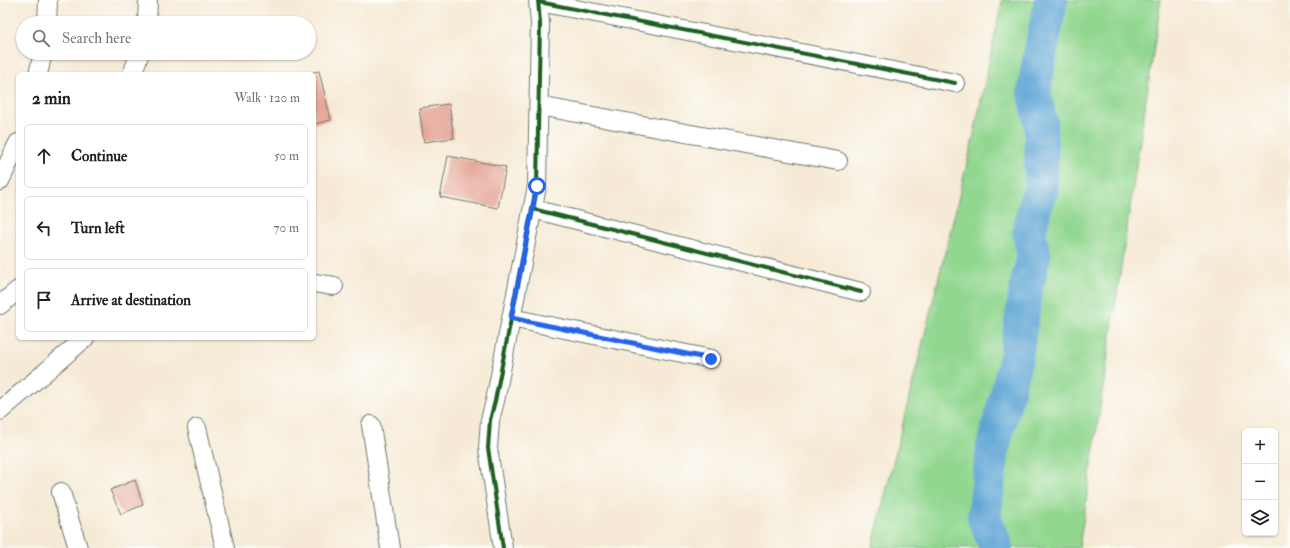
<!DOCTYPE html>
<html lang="en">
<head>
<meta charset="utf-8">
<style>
	:root { --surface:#fff; --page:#f2f2f2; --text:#202124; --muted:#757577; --line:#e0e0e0 }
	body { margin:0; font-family:"IM FELL Double Pica",serif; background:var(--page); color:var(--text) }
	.controls { position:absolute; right:12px; bottom:12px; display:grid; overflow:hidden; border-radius:6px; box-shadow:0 1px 3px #0004 }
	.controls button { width:36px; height:36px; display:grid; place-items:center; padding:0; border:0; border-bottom:1px solid var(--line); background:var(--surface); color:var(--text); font:20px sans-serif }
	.stop { position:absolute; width:12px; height:12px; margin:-9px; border:3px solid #2563eb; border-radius:50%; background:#fff }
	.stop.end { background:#2563eb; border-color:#fff; box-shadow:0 1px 4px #0008 }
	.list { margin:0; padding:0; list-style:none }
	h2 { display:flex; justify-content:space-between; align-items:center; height:52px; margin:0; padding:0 16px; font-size:17px }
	h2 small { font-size:13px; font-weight:400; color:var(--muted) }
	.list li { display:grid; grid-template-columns:26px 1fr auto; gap:12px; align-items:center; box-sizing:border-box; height:64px; margin:0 8px 8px; padding:0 8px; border:1px solid var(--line); border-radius:6px }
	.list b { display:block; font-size:15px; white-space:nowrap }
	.list em { font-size:13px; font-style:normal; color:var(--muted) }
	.icon { flex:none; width:22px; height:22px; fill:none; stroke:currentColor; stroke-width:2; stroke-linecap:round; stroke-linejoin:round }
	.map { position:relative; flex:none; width:1290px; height:548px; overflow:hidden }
	.search { position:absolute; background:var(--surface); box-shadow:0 1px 3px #0004; left:16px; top:16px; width:300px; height:44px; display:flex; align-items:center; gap:10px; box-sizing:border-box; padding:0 14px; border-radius:22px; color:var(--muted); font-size:15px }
	.panel { position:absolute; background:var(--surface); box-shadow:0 1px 3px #0004; left:16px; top:72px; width:300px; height:268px; border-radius:6px }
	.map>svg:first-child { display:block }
	.green { fill:#92d790; stroke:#588a62 }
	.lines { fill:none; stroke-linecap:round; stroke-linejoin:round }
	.river { stroke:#5fa6d6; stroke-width:34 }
	.building { fill:#e5a698 }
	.minor-casing { stroke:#6a7a6d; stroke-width:20 }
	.minor { stroke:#fff; stroke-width:18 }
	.cycleway-casing { stroke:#fdfcf7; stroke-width:6 }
	.cycleway { stroke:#1b5e20; stroke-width:4 }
	.route { stroke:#2563eb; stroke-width:5 }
</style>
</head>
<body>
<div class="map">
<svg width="1290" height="548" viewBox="0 0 1290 548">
	<rect width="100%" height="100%" fill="#fdfcf7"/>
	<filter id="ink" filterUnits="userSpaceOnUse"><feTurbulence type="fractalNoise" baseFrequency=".025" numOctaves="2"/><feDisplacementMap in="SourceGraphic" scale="8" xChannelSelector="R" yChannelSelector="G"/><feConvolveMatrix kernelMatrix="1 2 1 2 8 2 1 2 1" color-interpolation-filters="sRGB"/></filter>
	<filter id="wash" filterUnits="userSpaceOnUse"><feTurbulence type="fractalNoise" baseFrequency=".012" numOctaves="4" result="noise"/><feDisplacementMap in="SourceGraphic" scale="16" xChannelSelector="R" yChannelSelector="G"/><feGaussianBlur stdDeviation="0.9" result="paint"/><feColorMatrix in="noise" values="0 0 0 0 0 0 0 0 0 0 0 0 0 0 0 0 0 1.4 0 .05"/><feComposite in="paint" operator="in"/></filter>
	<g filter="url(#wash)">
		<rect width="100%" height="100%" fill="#f6ead6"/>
		<path class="green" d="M1002 0H1161L1079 548H872L973 139Z"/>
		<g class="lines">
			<path class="river" d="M996 548 994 541 984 517 993 447 1016 358 1026 289 1034 255 1029 233 1036 201 1041 191V124L1034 92 1039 60 1051 0"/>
		</g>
		<g id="blocks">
			<path class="building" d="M319 71 331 120 314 124V74L309 73Z
				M449 104 454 138 424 142 419 108Z
				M448 156 506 167 498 208 440 197Z
				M135 480 143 505 121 514 110 490Z"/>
		</g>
	</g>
	<g filter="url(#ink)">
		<use href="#blocks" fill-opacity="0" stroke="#6a7a6d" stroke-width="1"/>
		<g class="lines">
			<g class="minor-casing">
				<path id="minor" d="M539 2 955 83
					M47 23 48 0
					M147 23 148 0
					M38 74 43 53
					M132 74 140 53
					M539 106 838 161
					M0 181 18 143
					M533 209 861 292
					M314 283 334 286
					M0 305 18 290
					M511 318 711 359
					M0 411 85 338
					M371 425 390 548
					M197 428 225 548
					M61 492 78 548
					M503 548 488 448 490 420 495 401 537 186 540 23 538 0"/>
			</g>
			<use href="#minor" class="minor"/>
			<g class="cycleway-casing">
				<path id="cycleway" d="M539 2 955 83
					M533 209 861 292
					M503 548 488 448 490 420 495 401 537 186 540 23 538 0"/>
			</g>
			<use href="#cycleway" class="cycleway"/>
		</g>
	</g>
	<g class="lines" filter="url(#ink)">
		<path class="route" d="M537 186 511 318 711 359"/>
	</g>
</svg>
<div class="controls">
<button>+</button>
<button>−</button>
<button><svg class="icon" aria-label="layers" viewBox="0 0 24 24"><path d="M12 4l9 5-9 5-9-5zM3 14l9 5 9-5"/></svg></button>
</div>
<div class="stop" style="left:537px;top:186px"></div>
<div class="stop end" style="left:711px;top:359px"></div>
<div class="search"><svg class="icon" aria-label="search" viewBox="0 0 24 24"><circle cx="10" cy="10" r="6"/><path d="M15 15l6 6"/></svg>Search here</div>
<section class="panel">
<h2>2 min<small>Walk · 120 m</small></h2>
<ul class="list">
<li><svg class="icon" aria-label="ahead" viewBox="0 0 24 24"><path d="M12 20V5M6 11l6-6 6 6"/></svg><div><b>Continue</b></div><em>50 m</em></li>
<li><svg class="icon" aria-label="left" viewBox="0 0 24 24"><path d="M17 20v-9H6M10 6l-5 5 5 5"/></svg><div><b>Turn left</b></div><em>70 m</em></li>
<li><svg class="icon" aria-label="arrive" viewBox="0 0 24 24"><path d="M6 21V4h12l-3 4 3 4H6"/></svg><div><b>Arrive at destination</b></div></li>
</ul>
</section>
</div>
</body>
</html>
